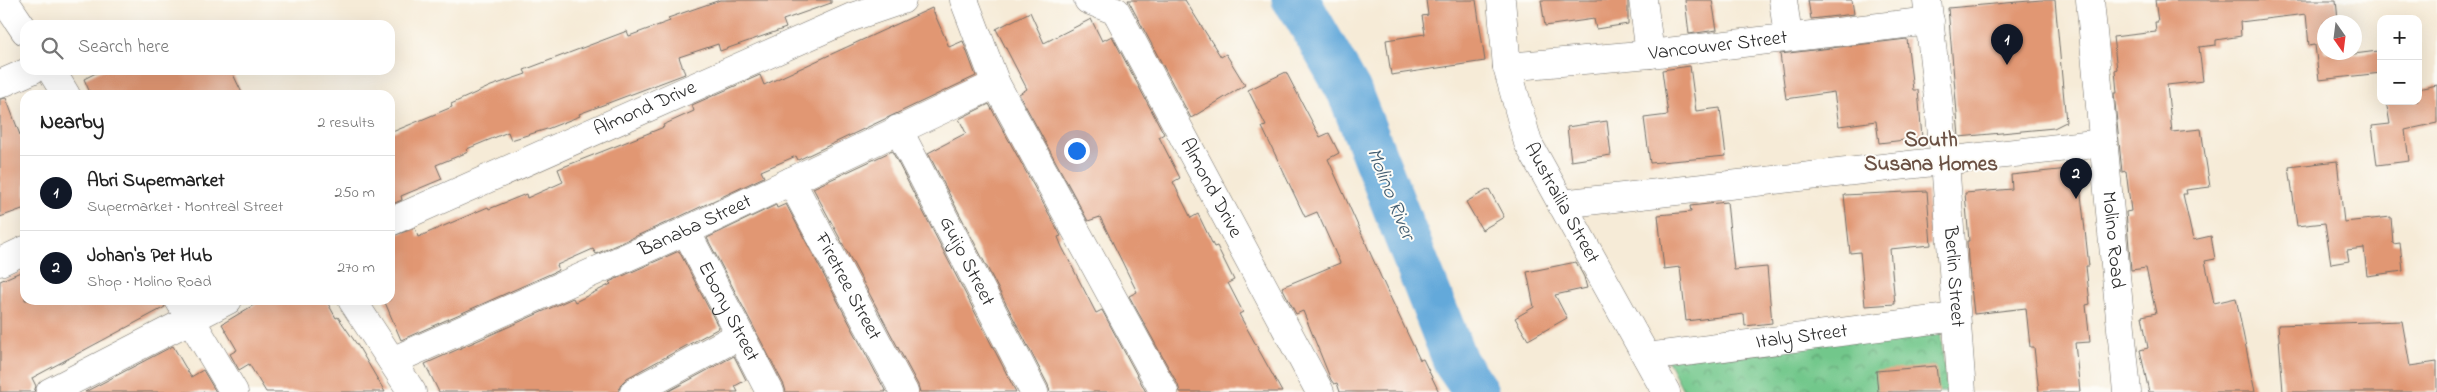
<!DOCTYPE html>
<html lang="en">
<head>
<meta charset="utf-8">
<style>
	:root { --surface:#fff; --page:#f2f2f2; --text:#222; --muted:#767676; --line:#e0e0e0; --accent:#111827 }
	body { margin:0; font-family:"Indie Flower",sans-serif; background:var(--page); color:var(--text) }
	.controls { position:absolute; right:15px; top:15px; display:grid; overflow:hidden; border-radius:10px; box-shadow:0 5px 20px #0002 }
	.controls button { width:45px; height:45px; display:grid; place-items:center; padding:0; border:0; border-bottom:1px solid var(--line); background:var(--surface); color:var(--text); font:25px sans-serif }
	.compass { position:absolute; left:2317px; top:15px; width:45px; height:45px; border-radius:50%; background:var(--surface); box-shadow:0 5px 20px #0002; rotate:166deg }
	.you { position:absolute; left:1076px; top:150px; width:18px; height:18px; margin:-12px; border:4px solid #fff; border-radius:50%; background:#1a73e8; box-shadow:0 0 0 8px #1a73e833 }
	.badge { display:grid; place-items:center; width:32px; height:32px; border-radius:50%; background:var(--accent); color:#fff; font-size:16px; font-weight:700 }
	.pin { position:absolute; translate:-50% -41px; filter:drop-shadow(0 1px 2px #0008) }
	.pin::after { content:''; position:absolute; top:26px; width:18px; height:15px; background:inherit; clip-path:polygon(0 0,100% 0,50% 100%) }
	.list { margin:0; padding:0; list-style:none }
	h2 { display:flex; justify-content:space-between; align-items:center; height:65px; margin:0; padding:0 20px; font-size:21px }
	h2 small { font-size:16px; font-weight:400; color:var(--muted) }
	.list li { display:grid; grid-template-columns:32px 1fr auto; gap:15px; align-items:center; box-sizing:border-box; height:75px; padding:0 20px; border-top:1px solid var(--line) }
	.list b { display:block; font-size:19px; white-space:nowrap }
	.list p { margin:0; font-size:16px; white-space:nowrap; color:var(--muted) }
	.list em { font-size:16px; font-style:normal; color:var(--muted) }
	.icon { flex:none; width:28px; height:28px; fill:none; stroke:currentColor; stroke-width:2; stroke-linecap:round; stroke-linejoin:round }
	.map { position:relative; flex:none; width:2437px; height:392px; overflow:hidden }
	.search { position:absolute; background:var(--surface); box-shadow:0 5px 20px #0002; left:20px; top:20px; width:375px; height:55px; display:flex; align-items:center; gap:12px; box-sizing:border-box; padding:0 18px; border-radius:15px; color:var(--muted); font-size:19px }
	.panel { position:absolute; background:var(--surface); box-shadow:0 5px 20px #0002; left:20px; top:90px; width:375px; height:215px; border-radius:15px }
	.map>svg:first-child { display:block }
	.park { fill:url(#park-crowns); stroke:#4e795b }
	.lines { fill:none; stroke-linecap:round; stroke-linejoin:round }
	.river { stroke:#64a9da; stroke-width:45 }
	.building { fill:#e19773 }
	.minor-casing { stroke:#726e67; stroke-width:29 }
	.major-casing { stroke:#726e67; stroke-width:29 }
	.minor { stroke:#fff; stroke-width:28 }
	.major { stroke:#fff; stroke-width:28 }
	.labels { text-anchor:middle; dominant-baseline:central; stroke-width:4; stroke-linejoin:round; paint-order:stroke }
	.street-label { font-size:20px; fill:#2b2b2b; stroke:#fdfcf7 }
	.neighbourhood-label { font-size:21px; font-weight:bold; fill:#6b5144; stroke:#fdfcf7 }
	.water-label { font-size:21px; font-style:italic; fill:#425d71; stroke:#fdfcf7 }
</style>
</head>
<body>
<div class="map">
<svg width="2437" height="392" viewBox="0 0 2437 392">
	<defs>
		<pattern id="park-crowns" width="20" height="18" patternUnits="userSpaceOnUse" patternTransform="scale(1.25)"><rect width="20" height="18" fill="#72c78b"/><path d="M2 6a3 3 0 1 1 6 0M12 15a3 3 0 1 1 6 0" fill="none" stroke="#5ea272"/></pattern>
	</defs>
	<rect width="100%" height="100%" fill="#fdfcf7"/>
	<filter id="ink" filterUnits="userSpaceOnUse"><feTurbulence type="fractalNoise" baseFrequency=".02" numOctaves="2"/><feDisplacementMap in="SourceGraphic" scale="10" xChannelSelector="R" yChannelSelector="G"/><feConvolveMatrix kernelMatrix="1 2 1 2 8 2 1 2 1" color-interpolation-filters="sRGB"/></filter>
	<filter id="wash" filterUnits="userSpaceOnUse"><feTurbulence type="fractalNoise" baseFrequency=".0096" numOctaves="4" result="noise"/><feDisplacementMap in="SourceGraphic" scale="20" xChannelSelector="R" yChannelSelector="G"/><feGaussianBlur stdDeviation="1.12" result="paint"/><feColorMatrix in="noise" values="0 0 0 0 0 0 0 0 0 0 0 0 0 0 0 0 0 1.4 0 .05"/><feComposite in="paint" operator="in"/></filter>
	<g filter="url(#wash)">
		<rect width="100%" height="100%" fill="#f6ebd7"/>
		<path class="park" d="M1940 329 1947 392H1684L1667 359Z"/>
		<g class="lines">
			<path class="river" d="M1294 0 1301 7 1349 91 1456 363 1476 392"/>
		</g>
		<g id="blocks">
			<path class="building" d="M720 0H831V3L783 20 786 28 720 51 718 44 679 57 685 74 579 114 580 116 547 129 511 140 508 132 467 149 468 152 436 165 442 179 401 196 402 200 390 205V133L452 107 451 104 491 86 526 74 524 70 627 31 629 36 670 21 668 18Z
				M1128 0H1185L1221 57 1226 54 1245 85 1191 118Z
				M1426 0H1476L1485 61 1391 75 1386 40 1425 34 1422 16 1428 15Z
				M1541 0H1628V24L1596 29 1594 19 1545 26Z
				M1685 0H1712L1717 30 1689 34Z
				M1808 0H1852L1854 14 1811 19Z
				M2041 0H2055L2066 122 2054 128 1959 137 1948 8Z
				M2155 0H2336L2338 20H2342V22H2324V52H2346V55L2378 51 2381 73 2319 80 2315 45 2309 46 2306 14 2240 22 2241 36 2216 40V45L2199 47 2203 81 2167 85 2172 132 2201 129 2210 187 2186 190 2187 194H2183L2193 240 2211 236 2215 259 2205 261 2214 303 2236 298 2255 392H2149L2140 350 2148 348 2142 316 2156 313 2146 268 2131 270 2126 212 2131 211 2126 171 2122 172 2114 93H2117L2115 70 2117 69 2113 37 2156 32 2155 22H2158Z
				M932 8 949 47 963 41 976 76 798 160 796 156 761 171 764 177 679 217 596 254 593 249 557 265 559 270 401 340 384 300H390V237L415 228 418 237 488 207 489 209 526 194 527 198 563 182 558 169 664 127 663 125 694 111 692 105 760 75 764 85Z
				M1030 12 1044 43 1091 19 1102 41 1112 36 1164 134 1159 137 1180 178 1173 182 1191 218 1198 214 1214 247 1217 246 1234 280 1228 283 1243 312 1239 314 1282 392H1180L1178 385 1129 296 1137 292 1100 217 1088 221 1019 94 1027 89 996 29Z
				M1907 39 1913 90H1918L1922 138 1879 143 1876 121 1839 126 1834 92 1786 99 1780 54Z
				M1690 66 1696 111 1720 108 1726 156 1650 163 1644 118 1668 115 1662 70Z
				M102 70H231L243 95H91L84 79Z
				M1286 72 1320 137 1329 133 1339 153 1328 159 1385 286 1420 360 1423 359 1439 392H1340L1337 383 1334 384 1331 380 1303 311 1296 314 1282 287 1340 263 1317 212 1305 217 1262 127 1266 126 1248 90Z
				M2437 85V123L2405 130 2409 161 2377 165 2372 126 2390 124 2386 101H2418V89Z
				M6 98 25 148V208L0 217V99Z
				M989 104 1061 236 1058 237 1062 247 1096 313 1102 310 1146 392H1050L1048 385 928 153 966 133 959 119Z
				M1607 121 1611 155 1571 161 1567 127Z
				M892 151 1016 392H920L918 385 813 188Z
				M2337 161 2344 222 2391 217 2393 244 2400 243 2403 271 2367 276 2364 248 2347 250 2349 261 2331 264 2325 223 2297 226 2289 167Z
				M2078 168 2089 266H2086L2090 304 2086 305 2090 342 2075 343 2080 392H2039L2034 347H2030L2026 308 1974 314 1968 260 1967 241H1969L1965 193 2012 189 2011 175Z
				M1489 189 1504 217 1482 230 1466 202Z
				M1927 191 1931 245 1890 249 1895 304 1865 306 1860 252 1850 253 1844 195Z
				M1727 202 1734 270 1767 267 1772 323 1745 326 1744 314 1686 321 1680 267 1664 269 1658 215 1691 212 1690 206Z
				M786 204 886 392H786L784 385 707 238 776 205 777 208Z
				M679 251 719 328 627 378 621 384 618 392H439L425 364 573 298 575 302 611 284 609 282Z
				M1576 262 1584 277 1587 288 1555 295 1567 318 1528 340 1515 318 1534 307 1527 272Z
				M25 270V300H163L165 307 32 378 36 386 34 392H0V281Z
				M262 300H326L336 318 338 317 358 346 385 392H266L249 364 239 370 230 354 237 350 222 324Z
				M2402 321 2410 366 2437 362V392H2283L2278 325Z
				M173 346 191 377 203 370 216 392H85Z
				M734 356 746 380 735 386 738 392H667Z
				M1936 366 1939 392H1878L1876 371Z"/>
		</g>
	</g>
	<g filter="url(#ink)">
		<use href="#blocks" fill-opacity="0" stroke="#726e67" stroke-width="1"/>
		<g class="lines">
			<g class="minor-casing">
				<g id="minor">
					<path d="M4 0 25 31"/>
					<path d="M964 0 996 84 1164 392"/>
					<path id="s1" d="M1088 0 1116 11 1320 392"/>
					<path id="s2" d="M1501 0 1507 67 1528 143 1666 392"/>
					<path d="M1643 0 1650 54"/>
					<path d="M1783 0 1788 37"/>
					<path id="s3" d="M1927 0 1945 161 1962 392"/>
					<path id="s4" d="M1507 67 1650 54 1930 21"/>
					<path d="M51 70 66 95"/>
					<path d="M0 84 32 70"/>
					<path id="s5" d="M898 129 1034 392"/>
					<path id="s6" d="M791 181 904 392"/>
					<path d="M1561 204 2103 143"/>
					<path id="s7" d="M390 222 852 17 902 0"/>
					<path id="s8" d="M686 231 770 392"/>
					<path d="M0 262 25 250"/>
					<path d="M179 300 234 392"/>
					<path d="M352 300 412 392"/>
					<path id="s9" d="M1647 357 1956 317"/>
					<path id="s10" d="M392 361 686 231 996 84"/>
					<path d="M50 392 228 300"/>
					<path d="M634 392 740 335"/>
				</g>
			</g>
			<g class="major-casing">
				<g id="major">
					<path id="s11" d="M2090 0 2127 392"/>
				</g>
			</g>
			<use href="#minor" class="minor"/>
			<use href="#major" class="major"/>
		</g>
	</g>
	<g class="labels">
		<g class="street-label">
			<text stroke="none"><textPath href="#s4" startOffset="212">Vancouver Street</textPath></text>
			<text stroke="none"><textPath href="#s7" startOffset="279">Almond Drive</textPath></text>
			<text stroke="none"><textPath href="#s1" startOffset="231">Almond Drive</textPath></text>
			<text stroke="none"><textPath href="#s2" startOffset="215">Austrailia Street</textPath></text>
			<text stroke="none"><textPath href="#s10" startOffset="332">Banaba Street</textPath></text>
			<text stroke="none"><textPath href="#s11" startOffset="241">Molino Road</textPath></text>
			<text stroke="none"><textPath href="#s5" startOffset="149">Guijo Street</textPath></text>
			<text stroke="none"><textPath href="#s3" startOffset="278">Berlin Street</textPath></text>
			<text stroke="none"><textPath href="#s6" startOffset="120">Firetree Street</textPath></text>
			<text stroke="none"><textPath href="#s8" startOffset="91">Ebony Street</textPath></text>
			<text stroke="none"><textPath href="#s9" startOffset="156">Italy Street</textPath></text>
		</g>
		<g class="neighbourhood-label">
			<text x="1931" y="141">South<tspan x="1931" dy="24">Susana Homes</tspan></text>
		</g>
		<g class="water-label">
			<text transform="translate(1390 194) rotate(68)">Molino River</text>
		</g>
	</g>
</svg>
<div class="controls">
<button>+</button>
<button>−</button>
</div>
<svg class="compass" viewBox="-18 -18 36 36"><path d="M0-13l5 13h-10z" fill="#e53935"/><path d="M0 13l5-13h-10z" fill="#767676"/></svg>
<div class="you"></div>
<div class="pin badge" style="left:2007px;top:65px">1</div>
<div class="pin badge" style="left:2076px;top:199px">2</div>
<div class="search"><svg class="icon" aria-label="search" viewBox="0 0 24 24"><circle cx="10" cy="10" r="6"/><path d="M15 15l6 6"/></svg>Search here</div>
<section class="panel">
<h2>Nearby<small>2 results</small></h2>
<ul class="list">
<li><span class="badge">1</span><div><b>Abri Supermarket</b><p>Supermarket · Montreal Street</p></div><em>250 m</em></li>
<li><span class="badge">2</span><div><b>Johan's Pet Hub</b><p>Shop · Molino Road</p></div><em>270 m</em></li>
</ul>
</section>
</div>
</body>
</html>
